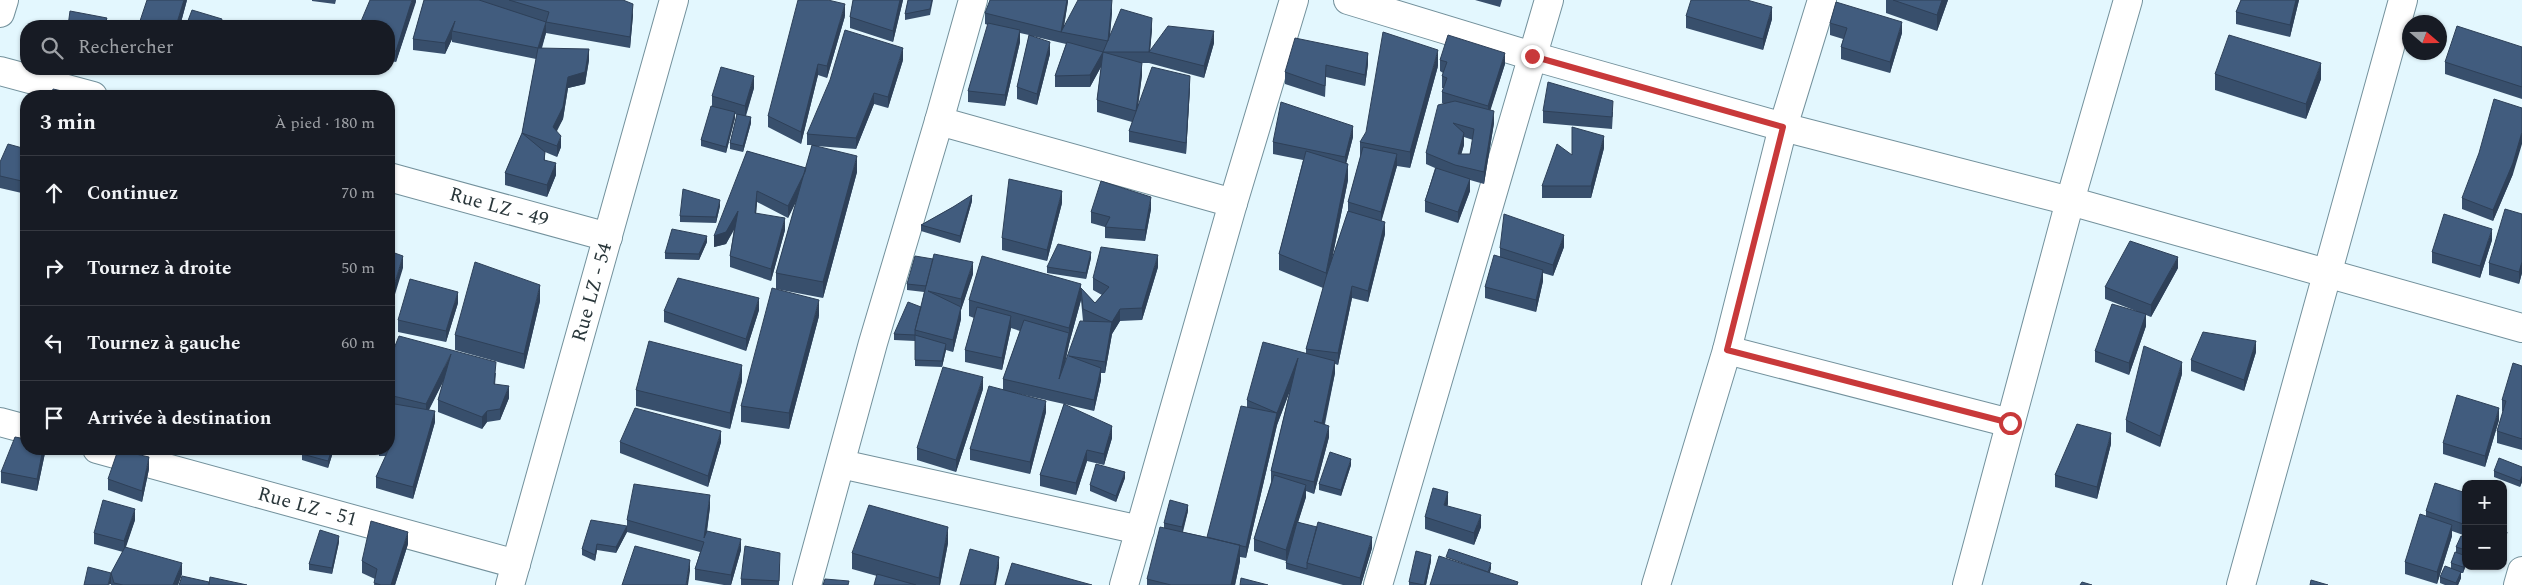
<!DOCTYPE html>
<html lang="fr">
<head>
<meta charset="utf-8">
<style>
	:root { --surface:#171b24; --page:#242831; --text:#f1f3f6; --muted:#9ea1a6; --line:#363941 }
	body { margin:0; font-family:Spectral,serif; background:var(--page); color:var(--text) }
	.controls { position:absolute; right:15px; bottom:15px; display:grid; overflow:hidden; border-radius:10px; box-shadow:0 1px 4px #0004 }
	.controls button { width:45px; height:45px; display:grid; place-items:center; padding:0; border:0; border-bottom:1px solid var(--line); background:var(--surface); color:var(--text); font:25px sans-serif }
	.compass { position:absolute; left:2402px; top:15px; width:45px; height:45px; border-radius:50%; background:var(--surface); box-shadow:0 1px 4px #0004; rotate:110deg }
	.stop { position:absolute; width:15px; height:15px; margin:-11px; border:4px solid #c8393a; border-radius:50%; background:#fff }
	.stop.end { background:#c8393a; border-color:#fff; box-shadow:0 1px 5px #0008 }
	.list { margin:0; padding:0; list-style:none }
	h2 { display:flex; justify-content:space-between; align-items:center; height:65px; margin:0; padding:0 20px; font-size:21px }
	h2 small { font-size:16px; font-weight:400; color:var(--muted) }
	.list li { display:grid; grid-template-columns:32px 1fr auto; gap:15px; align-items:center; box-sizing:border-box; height:75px; padding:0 20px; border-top:1px solid var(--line) }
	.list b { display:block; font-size:19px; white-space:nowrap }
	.list em { font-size:16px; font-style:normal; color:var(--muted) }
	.icon { flex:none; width:28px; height:28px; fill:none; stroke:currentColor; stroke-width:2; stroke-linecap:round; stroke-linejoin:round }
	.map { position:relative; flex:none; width:2522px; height:585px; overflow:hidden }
	.search { position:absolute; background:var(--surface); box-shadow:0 1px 4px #0004; left:20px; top:20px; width:375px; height:55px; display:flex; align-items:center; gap:12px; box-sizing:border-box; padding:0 18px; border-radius:20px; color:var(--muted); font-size:19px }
	.panel { position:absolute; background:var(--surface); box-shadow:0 1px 4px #0004; left:20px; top:90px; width:375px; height:365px; border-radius:20px }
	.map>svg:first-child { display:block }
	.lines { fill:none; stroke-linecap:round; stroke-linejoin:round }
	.minor-casing { stroke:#73919c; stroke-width:30 }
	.minor { stroke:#fff; stroke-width:28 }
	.wall { fill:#384f6c; fill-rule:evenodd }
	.shaded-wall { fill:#2e4058 }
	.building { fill:#415c7e; stroke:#2e4058; fill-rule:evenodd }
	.route { stroke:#c8393a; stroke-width:6 }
	.labels { text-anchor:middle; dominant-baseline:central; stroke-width:5; stroke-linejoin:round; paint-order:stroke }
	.street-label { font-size:20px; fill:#2a373b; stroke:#fff }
</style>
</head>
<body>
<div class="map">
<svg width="2522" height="585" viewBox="0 0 2522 585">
	<rect width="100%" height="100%" fill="#e3f7fe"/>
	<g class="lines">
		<g class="minor-casing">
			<g id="minor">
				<path d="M1348 0 1532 56 1783 127 2070 201 2522 328"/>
				<path d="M0 13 4 0"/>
				<path d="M0 71 93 96"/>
				<path d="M939 121 1233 203"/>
				<path id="s1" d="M389 177 608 237"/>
				<path d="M1727 350 2010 423"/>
				<path d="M0 422 26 429"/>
				<path id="s2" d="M97 449 516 564"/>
				<path d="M841 464 1140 530"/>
				<path id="s3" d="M510 585 674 0"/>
				<path d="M807 585 873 343 939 121 973 0"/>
				<path d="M1124 585 1233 203 1294 0"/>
				<path d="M1378 585 1549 0"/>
				<path d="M1656 585 1727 350 1783 127 1822 0"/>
				<path d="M1967 585 2070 201 2128 0"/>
				<path d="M2241 585 2403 0"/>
				<path d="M2518 585 2522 571"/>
			</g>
		</g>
		<use href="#minor" class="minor"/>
	</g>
	<path class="wall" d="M187 0 180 26H139V24Z
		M312 0H336L335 4 312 1Z
		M416 0 396 62 389 61V26Z
		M424 0H623L633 15 630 48 546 33 542 48 589 60 585 84 568 88 563 119 556 131 561 147 557 157 545 152V160L556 175 547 197 505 185V173L522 133 536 59 452 42V39L445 54 413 50V39Z
		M853 0H903L893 42 850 28V17Z
		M908 0H933L930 15 905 20V14Z
		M1068 0 1064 26 1112 12 1110 37 1152 29 1150 50 1214 43 1204 78 1149 63H1141L1142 75 1138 104 1190 88 1186 154 1129 142V131L1132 122 1097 112V100L1101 67 1090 87H1055V76L1066 44 1032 36 1050 54 1037 105 1017 99V87L1029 35 1020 33V42L1005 106 968 102V91L988 25 985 24V13Z
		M1475 0H1502L1500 7Z
		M1886 0H1948L1937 31 1886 13Z
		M2241 0H2299L2290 37 2236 24V12Z
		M845 16 827 78 818 75 801 144 768 127V116Z
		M1686 16 1772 19 1763 50 1686 28Z
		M1830 23 1902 33 1890 73 1841 59V47L1843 39 1830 35Z
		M2522 47V99L2445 74V62Z
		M1368 53V64L1365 86 1326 77 1325 97 1285 84V72Z
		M903 60 888 108 874 104 856 149 816 146 857 172 823 298 776 289V273L797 199 788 218 757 202 756 214 785 230 771 281 730 267V256L734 228 726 244 714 247 747 151 806 168 812 145H807V134Z
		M1440 60 1505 64 1490 110 1494 123 1484 184 1470 180V191L1458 223 1425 212V201L1435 168 1426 164V153L1444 104 1442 103V92L1444 88H1442V76L1443 73 1440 71ZM1464 137 1473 140 1470 154H1461L1464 145Z
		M1438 66 1410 168 1397 166 1381 221 1385 234 1368 302 1352 298 1338 365 1335 364V373L1325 424 1329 437 1314 494 1306 491V497L1298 522 1372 548 1361 585H1343L1286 569V561L1254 551V539L1271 482V471L1290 390 1277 425 1246 558 1240 557V561L1235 585H1147V579L1164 528V523L1188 511 1183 532 1207 537 1247 407V400L1306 353V349L1323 288 1279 270V254L1303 160 1273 154V142L1353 137 1346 164 1348 180 1332 259 1348 212V202L1360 158V142Z
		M2215 74 2321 79 2306 119 2215 90Z
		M754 88 746 116 751 123 743 152 730 149V143L737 115 735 114V118L726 153 701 146V140L712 106V96Z
		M1543 111 1613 112 1612 129 1543 123Z
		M1604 148 1591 198H1542V186L1572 155Z
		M26 149V194L0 188V162Z
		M2513 174 2493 221 2462 209V198Z
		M972 201 960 243 921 231V225L953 207Z
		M1062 203 1047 261 1002 250V238Z
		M720 206 716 223 680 222V216Z
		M1151 209 1145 241 1105 238V227L1091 223V212Z
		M2522 214V273L2519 284 2489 275V263Z
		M2492 240 2480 278 2432 263V252Z
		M707 242 699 260 665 259V253Z
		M1564 247 1553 276 1543 273V281L1536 312 1485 298V287L1500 257V248Z
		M1091 258 1086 279 1047 273V267Z
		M1158 267 1142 320 1120 321 1112 334 1105 373H1101V380L1094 411 1064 404 1112 438 1104 465 1087 461 1076 495 1040 486V475L1064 404 1015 393 1046 412 1030 474 970 460V449L1003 390V379L1020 331 1011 328 1002 370 965 362V350L974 318 969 316V300L1081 288 1095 303 1102 295 1093 290V278ZM1081 300 1083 321H1084L1065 363 1069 344Z
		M2178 268 2151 317 2146 315V326L2129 375 2095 362V351L2136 311 2105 299V287Z
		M973 274 961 310V319L953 352 946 350 942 367 915 366V341L894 340V334L921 307 924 292 907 290V284Z
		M540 301 524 369 455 350V335Z
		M458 303 446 342 398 332V320Z
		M759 310 746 351 664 322V311Z
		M819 316 789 429 741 422V406Z
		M2256 352 2244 391 2191 371V360Z
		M389 361 496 373 495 385 509 398 500 420 487 422 482 429 438 412V400L444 380 429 410 435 422 413 499 376 488V477L386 456H379V449H389Z
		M2522 366V450L2497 443V431L2503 412 2502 411V400Z
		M2182 374 2160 447 2126 432V420Z
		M742 381 730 429 636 406V390Z
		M983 389 956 472 917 460V448Z
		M2499 420 2485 467 2443 454V443Z
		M620 442H721L708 487 620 453Z
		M2111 444 2097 499 2055 487V475Z
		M45 449V453L37 491 1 483V472Z
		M334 449 328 468 302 460V454Z
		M1351 465 1341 496 1319 490V484Z
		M2522 467V482L2520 487 2494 477V471Z
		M149 469 142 502 108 490V479Z
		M1125 478 1116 502 1090 491V485Z
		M2466 493V536L2452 531V536L2437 584 2405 574V562L2426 516V511Z
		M1448 504 1447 506 1481 527 1474 545 1425 529V517Z
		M710 507 707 532 741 550 731 585H724L695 580V569L700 552 627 532 616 553 597 550 595 561 582 555V549L627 526V520Z
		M135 520 125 548 182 574 178 585H111V573L123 552 94 544V533Z
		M2466 537V565L2463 573H2461V578L2458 585H2445L2440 583V577L2451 568V563L2456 553V547Z
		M339 542 332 574 309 570V564Z
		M948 543 940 585H874L877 576 852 569V553Z
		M408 544 395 585H374L375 579 362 573V561Z
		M1431 561 1426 585H1409V582Z
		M780 564 779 585H741V579Z"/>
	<path class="shaded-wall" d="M184 0H187L180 26H176Z
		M412 0H416V2L396 62V51Z
		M900 0H903L893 42V31Z
		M1067 0H1068V2L1063 32H1061Z
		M1112 0V12L1108 53V41Z
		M1942 0H1948L1937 31V15Z
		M2296 0H2299L2290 37V25Z
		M633 4V15L630 48V37Z
		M845 4V16L827 78V66Z
		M1772 7V19L1763 50V39Z
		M107 18V26H104Z
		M1152 18V29L1150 52H1149Z
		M455 21 452 31V39L445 54V43Z
		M546 22V33L538 59V48Z
		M1902 22V33L1890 73V62Z
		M1020 30V42L1005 106V95Z
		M1214 31V43L1204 78V66Z
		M1050 42V54L1037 105V94Z
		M903 48V60L888 108V97Z
		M589 49V60L585 84 568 88 563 119 553 139V127L568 77Z
		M1438 50V66L1410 168V152Z
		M1103 52V63L1090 87V75Z
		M1368 53V64L1365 86V75Z
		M1505 53V64L1488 118V106Z
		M1142 63V75L1136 123V111Z
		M2321 63V79L2306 119V104Z
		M818 64V75L801 144V132Z
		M754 76V88L745 117V106Z
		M1190 76V88L1186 154V143Z
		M874 93V104L856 149V138Z
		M1494 111V123L1484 184V172Z
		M735 112V118L726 153V147Z
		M751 117V123L743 152V146Z
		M1353 126V137L1345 168V157Z
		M2522 132V144L2513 174 2493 221V210Z
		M1464 133V145L1458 166V154Z
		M561 136V147L557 157V146Z
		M1604 136V148L1591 198V186Z
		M1397 154V166L1381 223V212Z
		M857 156V172L823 298V282Z
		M556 163V175L547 197V185Z
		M1348 164V180L1326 289V273Z
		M807 168V180L788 218V206Z
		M1470 179V191L1458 223V212Z
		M757 191V202L755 225V213Z
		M1062 191V203L1047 261V250Z
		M972 195V201L960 243V236Z
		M1151 197V209L1145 241V230Z
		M720 200V206L716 223V217Z
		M738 211V223L726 244 714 247V236Z
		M785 218V230L771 281V269Z
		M1385 222V234L1368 302V291Z
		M2492 229V240L2480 278V266Z
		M1564 235V247L1553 276V265Z
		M707 236V242L699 260V254Z
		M1091 252V258L1086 279V273Z
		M1158 255V267L1142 320V308Z
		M403 256V268L389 314V302Z
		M2178 257V268L2151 317V305Z
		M973 262V274L961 310V319L953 352V340L961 308V299Z
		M2522 262V273L2519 284V272Z
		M1543 270V281L1536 312V300Z
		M1081 284V300L1069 344 1059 391V379L1069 333V328Z
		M540 285V301L524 369V354Z
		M1352 286V298L1338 365V353Z
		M458 292V303L446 342V331Z
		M759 298V310L746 351V339Z
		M819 300V316L789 429V413Z
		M1120 309V321L1112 334V322Z
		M2146 314V326L2129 375V363Z
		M1011 316V328L1002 370V358Z
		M1112 322V334L1105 373V362Z
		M2256 341V352L2244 391V380Z
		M946 344V350L942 367V361Z
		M451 354V366L426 415V404Z
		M1298 358V370L1277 425 1246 558V547L1277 413Z
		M1335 361V373L1322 434V423Z
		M2182 362V374L2160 447V436Z
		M742 365V381L730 429V413Z
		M1101 368V380L1094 411V400Z
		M983 377V389L956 472V460Z
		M509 386V398L500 420V409Z
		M1046 401V412L1030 474V462Z
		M2499 408V420L2485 467V456Z
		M435 411V422L413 499V487Z
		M487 411V422L482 429V417Z
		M1112 426V438L1104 465V454Z
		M1329 426V437L1314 494V482Z
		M721 431V442L708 487V476Z
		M2111 433V444L2097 499V487Z
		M43 449H45V453L37 491V479Z
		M332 449H334L328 468V461Z
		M1087 450V461L1076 495V483Z
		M149 457V469L142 502V491Z
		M1351 459V465L1341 496V490Z
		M1125 472V478L1116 502V496Z
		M2522 476V482L2520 487V481Z
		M1306 485V497L1286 561V550Z
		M1448 492V504L1444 516V505Z
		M710 495V507L704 550V538Z
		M1188 505V511L1182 533V527Z
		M135 509V520L124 553V541Z
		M1481 515V527L1474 545V533Z
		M2452 525V536L2437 584V572Z
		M627 526V532L616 553V547Z
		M948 527V543L940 585H939V578Z
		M408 532V544L395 585H391Z
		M2507 532V538L2504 550V544Z
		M339 536V542L332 574V568Z
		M1372 537V548L1361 585H1360V578Z
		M741 539V550L731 585V575Z
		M597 544V550L595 561V555Z
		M1240 545V561L1235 585H1231Z
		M1431 555V561L1426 585H1424Z
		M999 557V568L996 585H994Z
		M2466 559V565L2463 573V567Z
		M690 560V571L688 585H686Z
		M182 563V574L178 585H173Z
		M1491 563V569L1487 581V575Z
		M2461 572V578L2458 585H2456Z
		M111 573V584L108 585Z"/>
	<path class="building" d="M147 0H184L176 26 139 24Z
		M370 0H412L396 51 389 50V26H359Z
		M424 0H479L546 22 538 48 589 49 585 72 568 77 563 107 553 127 561 136 557 146 522 133 538 48 452 31 455 21 445 43 413 39Z
		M509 0H623L633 4 630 37 546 22 549 12Z
		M798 0H828L845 4 827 66 818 64 801 132 768 116Z
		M853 0H900L893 31 850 17Z
		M908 0H932L930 9 905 14Z
		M990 0H1067L1061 32 1078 0H1112L1108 41 1061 32 985 13Z
		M1691 0H1747L1772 7 1763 39 1686 16Z
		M1893 0H1942L1937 15Z
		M2241 0H2296L2290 25 2236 12Z
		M1836 2 1902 22 1890 62 1841 47 1847 28 1830 23Z
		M1121 9 1152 18 1149 52H1103L1142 63 1136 111 1097 100 1103 52 1090 75 1055 76 1067 42 1103 52Z
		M192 10 222 19 220 26H186Z
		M70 11 107 18 104 26H68Z
		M988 23 1020 30 1005 95 968 91Z
		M1168 26 1214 31 1204 66 1149 52Z
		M2457 26 2522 47V87L2445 62Z
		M845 30 903 48 888 97 874 93 856 138 807 134 830 80Z
		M1383 32 1438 50 1410 152 1360 142 1366 132Z
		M1029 35 1050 42 1037 94 1017 87Z
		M1448 35 1505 53 1488 106 1442 92 1447 78 1442 76 1447 62 1440 60Z
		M2229 35 2321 63 2306 104 2215 74Z
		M1295 38 1368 53 1365 75 1326 65 1325 86 1285 72Z
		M721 67 754 76 745 106 712 96Z
		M1152 67 1190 76 1186 143 1129 131Z
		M1548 82 1613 101 1612 117 1543 111Z
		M53 89 84 96H51Z
		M2494 99 2522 108V132L2513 163 2493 210 2462 198 2479 153Z
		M1455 101 1494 111 1484 172 1455 165 1426 153 1438 105ZM1453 123 1474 129 1470 154H1458L1464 133Z
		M1281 102 1353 126 1345 157 1273 142Z
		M711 106 735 112 726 147 701 140Z
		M737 114 751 117 743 146 730 143Z
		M1572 127 1604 136 1591 186H1542L1557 144 1572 155Z
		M522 133 545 152 544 160 556 163 547 185 505 173Z
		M8 144 26 149V182L0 176V162Z
		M812 145 857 156 823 282 776 273Z
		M1363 147 1397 154 1381 212 1348 202Z
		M747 151 806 168 805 172 788 206 757 191 755 213 785 218 771 269 730 256 738 211 726 232 714 236Z
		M1306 151 1348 164 1326 273 1279 254Z
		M1436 168 1470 179 1458 212 1425 201Z
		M1009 179 1062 191 1047 250 1002 238Z
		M1101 181 1151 197 1145 230 1105 227 1110 217 1091 212Z
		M683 189 720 200 716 217 680 216Z
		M972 195 960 236 921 225 953 207Z
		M2505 209 2522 214V262L2519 272 2489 263Z
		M1348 211 1385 222 1368 291 1352 286 1338 353 1306 349 1326 277Z
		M1504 214 1564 235 1553 265 1500 248Z
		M2444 214 2492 229 2480 266 2432 252Z
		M672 229 707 236 699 254 665 253Z
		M2130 241 2178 257 2151 305 2105 287Z
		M1058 244 1091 252 1086 273 1047 267Z
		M1101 247 1158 255 1142 308 1120 309 1112 322 1083 309 1081 288 1095 303 1109 287 1093 278Z
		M389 251 403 256 389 302Z
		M934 254 973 262 961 299 928 291 961 307 953 340 915 330Z
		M1494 255 1543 270 1536 300 1485 287Z
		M915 256 933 259 926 286 907 284Z
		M982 256 1081 284 1069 328 969 300Z
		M475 262 540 285 524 354 455 335Z
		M678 278 759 298 746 339 664 311Z
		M410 279 458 292 446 331 398 320Z
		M772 288 819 300 789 413 741 406Z
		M908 302 921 307 915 330V335L894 334Z
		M2112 304 2146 314 2129 363 2095 351Z
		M977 307 1011 316 1002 358 965 350Z
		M1024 320 1069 333 1059 379 1080 321 1112 322 1105 362 1069 356 1101 368 1094 400 1003 379Z
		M2203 332 2256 341 2244 380 2191 360Z
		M915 335 946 344 942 361 915 360Z
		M399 336 496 362 494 384 509 386 500 409 487 411 482 417 438 400 451 354 426 404 389 395V361Z
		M649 341 742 365 730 413 636 390Z
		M1263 342 1335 361 1322 423 1314 421 1329 426 1314 482 1271 471 1298 358 1277 413 1246 547 1207 537 1241 406 1277 413 1247 400Z
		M2144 346 2182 362 2160 436 2126 420Z
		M2513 363 2522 366V439L2497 431 2506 401 2502 400Z
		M943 367 983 377 956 460 917 448Z
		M989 386 1046 401 1030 462 970 449Z
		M2457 395 2499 408 2485 456 2443 443Z
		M389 403 435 411 413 487 376 477 391 444H389Z
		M1064 404 1112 426 1104 454 1087 450 1076 483 1040 475Z
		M635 408 721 431 708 476 620 442Z
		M2077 424 2111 433 2097 487 2055 475Z
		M15 437 26 439V449H43L37 479 1 472Z
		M303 449H332L328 461 302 454Z
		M118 450 149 457 142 491 108 479Z
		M1330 452 1351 459 1341 490 1319 484Z
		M2499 458 2522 467V476L2520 481 2494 471Z
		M1096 464 1125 472 1116 496 1090 485Z
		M1274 475 1306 485 1286 550 1254 539Z
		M2435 483 2466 493V525L2426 511Z
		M634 484 710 495 704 538 707 531 741 539 731 575 695 569 704 542 627 520Z
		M1433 488 1448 492 1444 505 1481 515 1474 533 1425 517Z
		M103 500 135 509 124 541 94 533Z
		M1170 500 1188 505 1182 527 1164 523Z
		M869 505 948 527 939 578 852 553Z
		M2420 514 2452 525 2437 572 2405 562Z
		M591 520 627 526 616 547 597 544 595 555 582 549Z
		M371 521 408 532 391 585H381L374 583 377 569 362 561Z
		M1297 522 1317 527 1307 563V569L1286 563Z
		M1318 522 1372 537 1360 578 1307 563Z
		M1160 527 1240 545 1231 585H1171L1147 579Z
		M320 530 339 536 332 568 309 564Z
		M2503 531 2507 532 2504 544H2503Z
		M2461 536 2466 537V550L2456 547Z
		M635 546 690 560 686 585H622Z
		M745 546 780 553 779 581 741 579Z
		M125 547 182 563 173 585H123L114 583 111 573Z
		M970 549 999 557 994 585H960Z
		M1449 549 1491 563 1488 572 1446 557Z
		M1416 551 1431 555 1424 585 1409 582Z
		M2455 552 2466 556V559L2463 567 2451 563Z
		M1439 556 1518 582 1517 585H1430Z
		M1012 563 1092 585H1005Z
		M2445 566 2461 572 2456 583 2440 577Z
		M88 567 111 573 108 585H84Z
		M877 574 916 585H874Z
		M182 576 209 582V585H179Z
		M210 577 247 585H209Z
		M1241 578 1268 585H1240Z
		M825 579 849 581 848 585H823Z
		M2311 580 2328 585H2310Z
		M2082 582 2092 585H2080Z"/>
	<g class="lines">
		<path class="route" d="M1532 56 1783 127 1727 350 2010 423"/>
	</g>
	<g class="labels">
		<g class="street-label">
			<text stroke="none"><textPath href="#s1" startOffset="114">Rue LZ - 49</textPath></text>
			<text stroke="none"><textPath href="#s3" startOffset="304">Rue LZ - 54</textPath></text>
			<text stroke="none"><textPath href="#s2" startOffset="218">Rue LZ - 51</textPath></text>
		</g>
	</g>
</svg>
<div class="controls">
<button>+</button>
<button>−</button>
</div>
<svg class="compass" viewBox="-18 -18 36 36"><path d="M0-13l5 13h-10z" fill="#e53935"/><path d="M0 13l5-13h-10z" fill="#9ea1a6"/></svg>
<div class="stop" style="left:2010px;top:423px"></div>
<div class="stop end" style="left:1532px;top:56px"></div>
<div class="search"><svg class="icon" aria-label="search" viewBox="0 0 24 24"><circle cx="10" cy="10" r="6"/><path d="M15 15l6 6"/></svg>Rechercher</div>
<section class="panel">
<h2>3 min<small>À pied · 180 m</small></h2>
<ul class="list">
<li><svg class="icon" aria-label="ahead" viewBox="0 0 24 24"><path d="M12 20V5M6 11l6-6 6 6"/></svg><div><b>Continuez</b></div><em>70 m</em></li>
<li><svg class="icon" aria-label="right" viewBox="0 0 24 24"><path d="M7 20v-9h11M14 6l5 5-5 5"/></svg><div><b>Tournez à droite</b></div><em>50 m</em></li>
<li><svg class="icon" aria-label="left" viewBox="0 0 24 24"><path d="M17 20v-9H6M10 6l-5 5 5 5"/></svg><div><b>Tournez à gauche</b></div><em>60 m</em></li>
<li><svg class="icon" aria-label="arrive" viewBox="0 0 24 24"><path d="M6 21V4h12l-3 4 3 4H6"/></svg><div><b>Arrivée à destination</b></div></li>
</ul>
</section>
</div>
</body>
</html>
